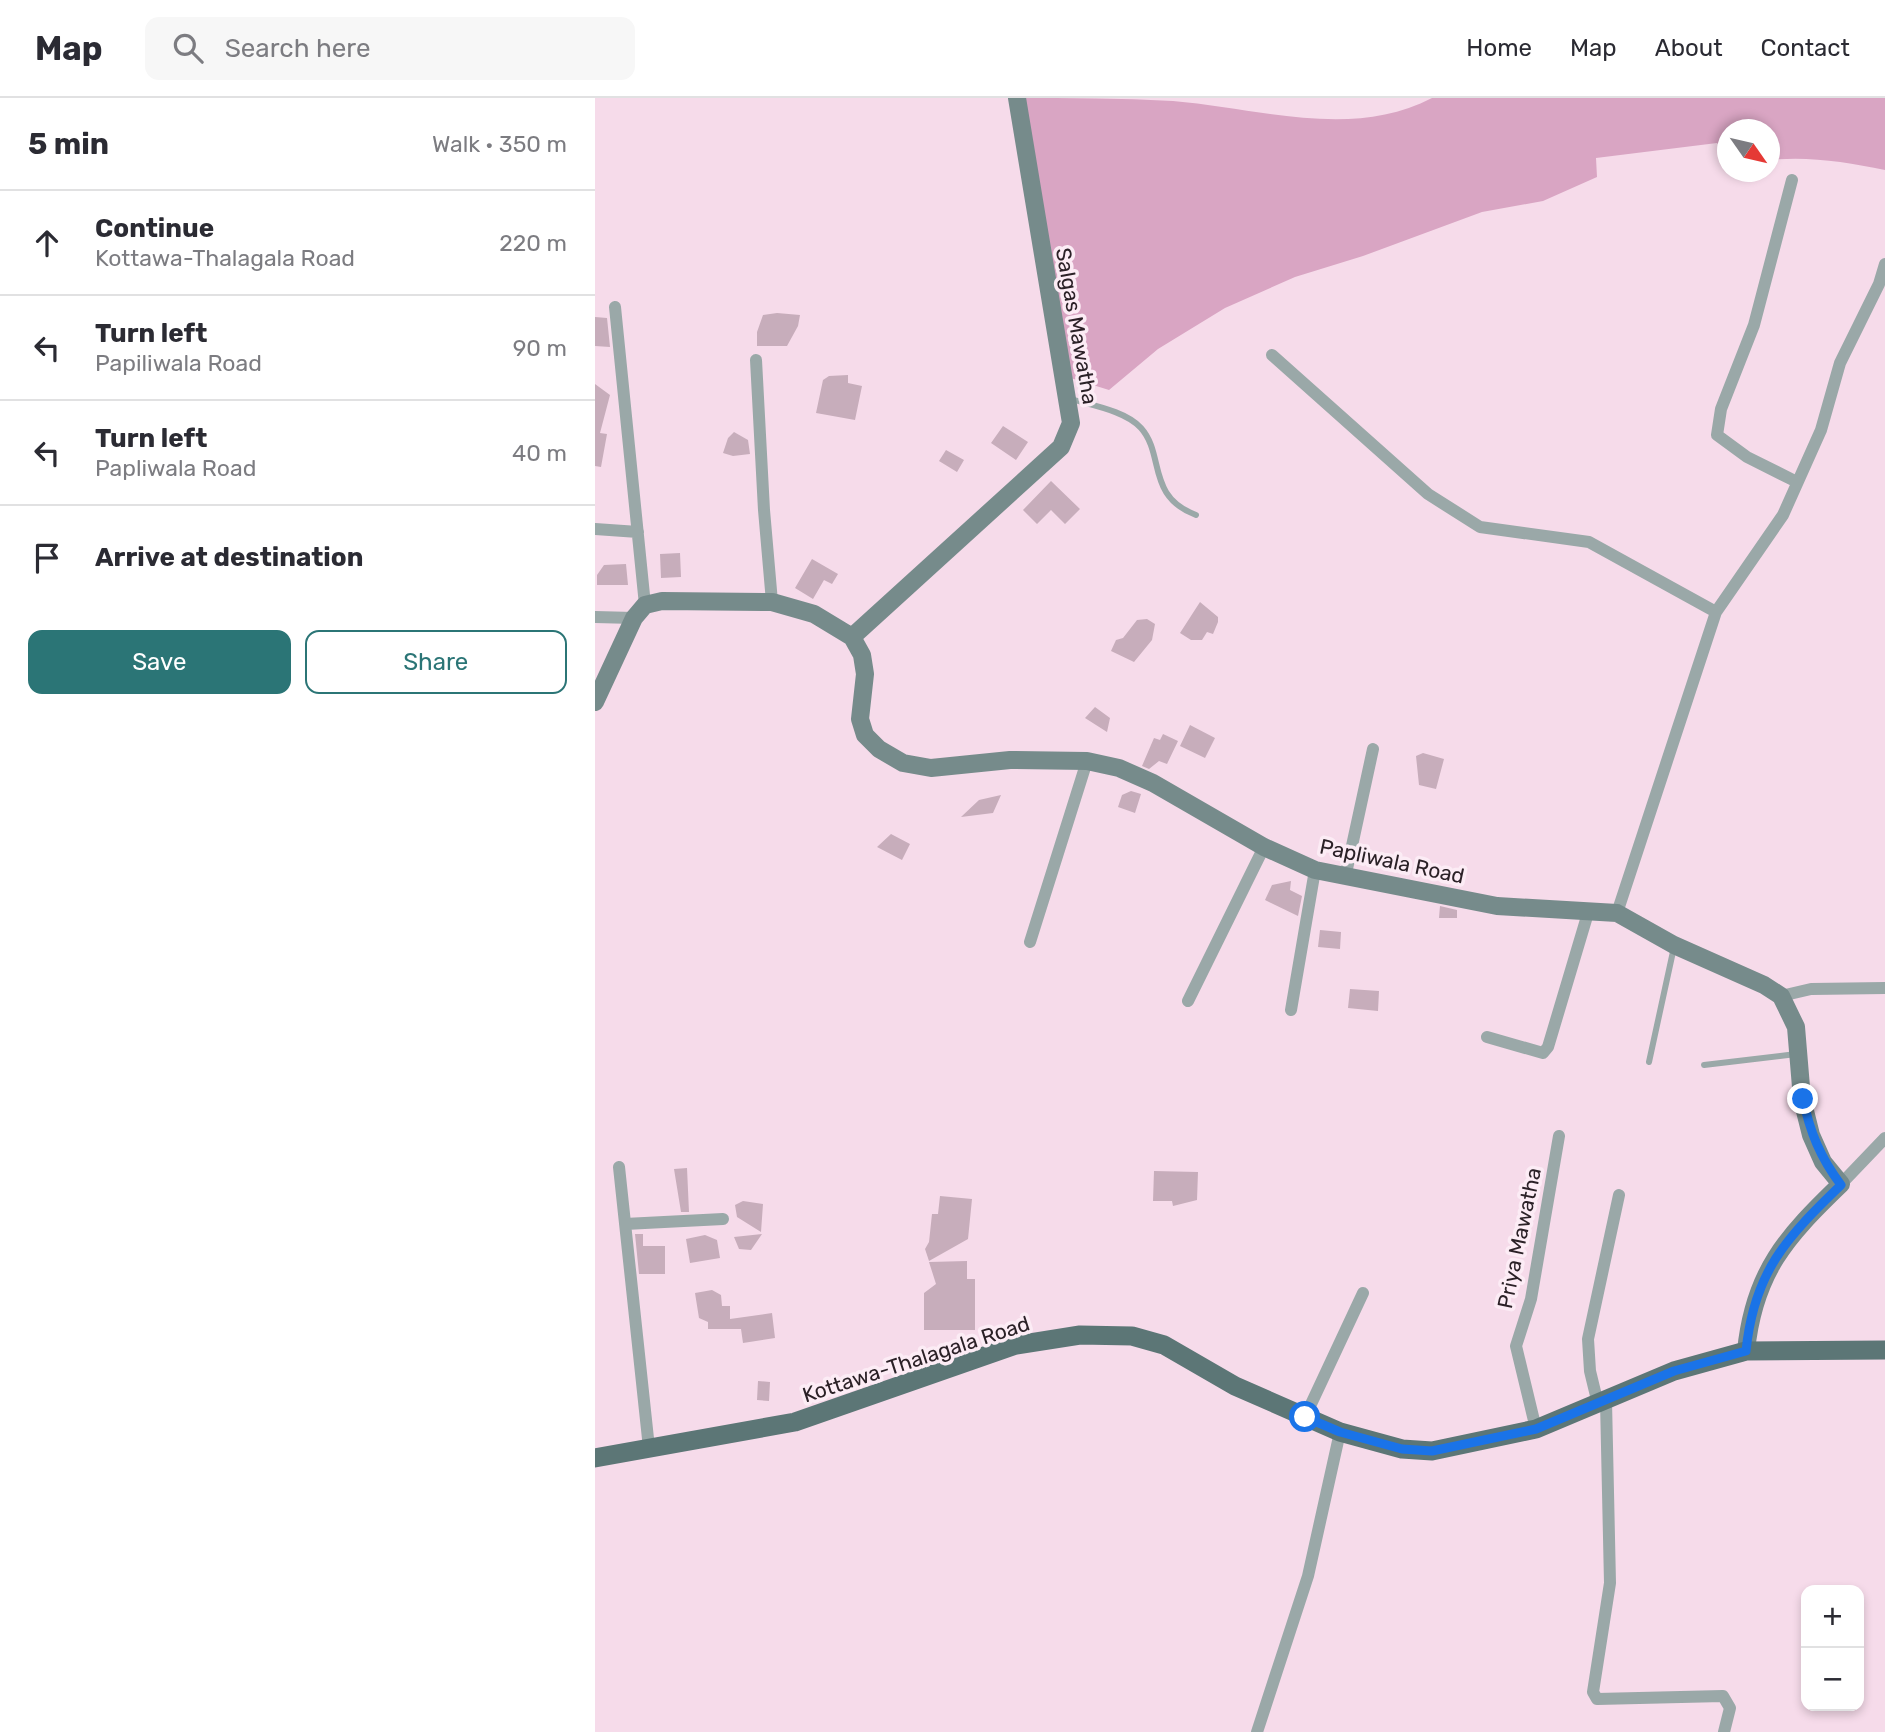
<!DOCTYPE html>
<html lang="en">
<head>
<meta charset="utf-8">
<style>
	:root { --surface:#fff; --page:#f7f7f7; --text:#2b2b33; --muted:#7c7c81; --line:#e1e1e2; --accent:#2b7576 }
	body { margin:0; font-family:Rubik,sans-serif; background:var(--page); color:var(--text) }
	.controls { position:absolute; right:21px; bottom:21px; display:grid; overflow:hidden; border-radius:14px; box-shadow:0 4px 10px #0003 }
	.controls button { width:63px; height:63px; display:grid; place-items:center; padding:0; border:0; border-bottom:2px solid var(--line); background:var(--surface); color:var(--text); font:35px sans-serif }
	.compass { position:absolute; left:1122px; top:21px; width:63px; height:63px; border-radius:50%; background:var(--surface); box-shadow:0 4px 10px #0003; rotate:124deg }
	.stop { position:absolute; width:21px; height:21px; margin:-16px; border:5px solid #1a73e8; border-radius:50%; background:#fff }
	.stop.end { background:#1a73e8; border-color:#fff; box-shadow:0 2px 7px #0008 }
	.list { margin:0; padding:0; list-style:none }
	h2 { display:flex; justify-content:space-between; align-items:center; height:91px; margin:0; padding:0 28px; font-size:30px }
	h2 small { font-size:23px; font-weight:400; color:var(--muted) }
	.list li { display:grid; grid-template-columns:46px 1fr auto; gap:21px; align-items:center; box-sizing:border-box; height:105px; padding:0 28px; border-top:2px solid var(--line) }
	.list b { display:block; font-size:26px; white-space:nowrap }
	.list p { margin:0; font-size:23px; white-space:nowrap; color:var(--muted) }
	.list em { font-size:23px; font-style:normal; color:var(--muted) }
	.actions { display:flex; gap:14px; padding:21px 28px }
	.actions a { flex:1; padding:16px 0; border:2px solid var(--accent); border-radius:14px; text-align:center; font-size:24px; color:var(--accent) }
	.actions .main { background:var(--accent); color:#fff }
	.icon { flex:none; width:38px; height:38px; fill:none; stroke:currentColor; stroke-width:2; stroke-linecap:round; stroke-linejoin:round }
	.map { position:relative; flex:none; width:1290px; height:1634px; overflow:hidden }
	header { display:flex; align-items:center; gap:42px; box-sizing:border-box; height:98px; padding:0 35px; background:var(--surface); border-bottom:2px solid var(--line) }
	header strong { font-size:33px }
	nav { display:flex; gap:38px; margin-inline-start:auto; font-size:24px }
	.search { width:490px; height:63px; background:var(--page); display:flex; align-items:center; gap:18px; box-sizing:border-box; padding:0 24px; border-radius:14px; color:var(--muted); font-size:26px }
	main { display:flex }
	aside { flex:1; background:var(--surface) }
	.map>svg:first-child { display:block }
	.green { fill:#d9a5c3 }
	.building { fill:#c7adbb }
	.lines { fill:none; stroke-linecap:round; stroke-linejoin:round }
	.lane { stroke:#9aa8a8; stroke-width:6 }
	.street { stroke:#9aa8a8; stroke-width:12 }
	.secondary { stroke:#768b8b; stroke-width:18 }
	.primary { stroke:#5c7676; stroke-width:19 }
	.route { stroke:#1a73e8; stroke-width:9 }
	.labels { text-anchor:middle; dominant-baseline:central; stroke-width:7; stroke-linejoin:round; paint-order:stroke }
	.street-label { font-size:21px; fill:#2b2127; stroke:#fcecf5 }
</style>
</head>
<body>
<header>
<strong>Map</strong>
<div class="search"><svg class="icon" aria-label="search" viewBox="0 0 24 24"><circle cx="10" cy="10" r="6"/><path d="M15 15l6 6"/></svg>Search here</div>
<nav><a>Home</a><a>Map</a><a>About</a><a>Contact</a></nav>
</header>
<main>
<aside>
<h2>5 min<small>Walk · 350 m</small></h2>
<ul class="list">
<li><svg class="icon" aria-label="ahead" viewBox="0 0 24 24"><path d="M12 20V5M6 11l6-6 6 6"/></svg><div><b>Continue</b><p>Kottawa-Thalagala Road</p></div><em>220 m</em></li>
<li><svg class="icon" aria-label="left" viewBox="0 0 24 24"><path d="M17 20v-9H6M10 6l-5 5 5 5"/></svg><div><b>Turn left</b><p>Papiliwala Road</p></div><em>90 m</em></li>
<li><svg class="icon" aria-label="left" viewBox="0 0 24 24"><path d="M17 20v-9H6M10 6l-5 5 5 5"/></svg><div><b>Turn left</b><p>Papliwala Road</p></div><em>40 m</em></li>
<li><svg class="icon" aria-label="arrive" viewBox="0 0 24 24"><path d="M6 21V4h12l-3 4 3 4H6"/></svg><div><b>Arrive at destination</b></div></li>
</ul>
<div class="actions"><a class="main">Save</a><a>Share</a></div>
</aside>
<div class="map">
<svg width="1290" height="1634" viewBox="0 0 1290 1634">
	<rect width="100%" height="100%" fill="#f6dbea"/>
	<path class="green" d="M422 0C474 0 526 0 578 3 663 10 757 42 837 0H1290V72C1252 64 1213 58 1175 62L1174 32H1132V58L1122 45 1001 60 1002 79 948 103 887 114 768 158 700 179 630 210 563 251 514 292 466 277Z"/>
	<path class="building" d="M182 215 205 217 203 228 192 248H162V234L168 217Z
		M0 219 12 220 15 249 0 248Z
		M253 277V285L267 288 260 322 221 315 228 282 234 278Z
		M0 286 15 297 5 335 12 336 6 369 0 368Z
		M408 328 433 344 421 362 396 345Z
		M139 334 153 342 155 356 138 358 128 355 133 340Z
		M351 352 369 362 362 374 344 363Z
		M456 383 485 411 470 426 456 412 442 426 428 412Z
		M85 455 86 479 66 480 65 456Z
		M217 461 243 476 237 486 229 482 218 501 200 490Z
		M31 466 33 487H2V477L9 467Z
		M605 504 623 519V524L618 536 612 534 607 542H596L585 535Z
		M552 521 560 526 557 542 539 564 516 553 521 542 528 540 542 522Z
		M500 609 515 620 512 634 490 620Z
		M595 627 620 640 610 660 585 648Z
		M568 636 583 643 572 666 564 663 554 671 547 668 559 640 565 642Z
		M828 655 849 661 841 691 824 687 821 658Z
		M536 693 546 696 540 715 523 709 527 697Z
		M406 697 398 715 366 719 384 702Z
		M296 736 315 746 307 762 282 749Z
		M696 783 695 792 707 798 703 818 670 802 677 787Z
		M845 808 862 812V820H844Z
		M725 832 746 834 745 851 723 849Z
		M755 891 784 893 783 913 753 910Z
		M92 1070 94 1114H86L79 1071Z
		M559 1073 603 1074 602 1102 578 1108 577 1103H558Z
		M345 1098 377 1101 373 1141 334 1163 330 1151 334 1144 337 1116H343Z
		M148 1103 168 1106 166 1134 142 1119 140 1107Z
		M40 1136H48V1148H70V1176H44Z
		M167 1136 156 1152 144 1151 139 1139Z
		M110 1137 122 1142 125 1160 95 1165 91 1141Z
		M372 1163V1181H380V1232H329V1195L341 1186 334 1164Z
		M117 1192 126 1197 127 1208H135V1221L177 1215 180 1240 148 1245 146 1231H113V1224L104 1220 100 1195Z
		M163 1283 175 1284 174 1303 162 1302Z"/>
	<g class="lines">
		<path class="lane" d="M476 301C496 307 531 313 546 330 570 357 551 398 601 417
			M1054 964 1079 849
			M1109 967 1201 956"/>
		<path class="street" d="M1197 82 1159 227 1126 311 1122 337 1152 359 1202 384
			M20 209 50 507
			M677 257 833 396 885 429 994 444 1121 514
			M161 262 169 412 177 504
			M0 431 43 434
			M0 519 39 520
			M750 780 778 651
			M1022 815 1121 514 1188 417 1226 332 1245 265 1284 186 1290 166
			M435 844 492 663
			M1186 898 1216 891 1290 890
			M593 903 669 749
			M696 912 720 772
			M892 939 948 955 953 949 993 815
			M24 1069 54 1350
			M1246 1086 1290 1040
			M30 1126 128 1121
			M1011 1303 1015 1485 998 1594 1002 1601 1128 1598 1135 1610 1129 1634
			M1003 1306 995 1273 993 1241 1024 1097
			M710 1319 768 1195
			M941 1331 921 1248 936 1201 964 1038
			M662 1634 713 1478 745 1334"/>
		<path class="secondary" d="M257 539 466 349 476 325 422 0
			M0 604 39 520 50 507 67 503 177 504 219 516 257 539 267 557 270 576 265 621 270 637 284 651 308 665 336 670 415 662 492 663 524 670 558 685 669 749 720 772 902 808 1022 815 1079 847 1169 887 1186 898 1201 929 1207 1001 1216 1037 1228 1064 1246 1086C1191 1139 1159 1174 1151 1253"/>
		<path class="primary" d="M0 1360 200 1324 421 1247 485 1237 537 1238 569 1247 640 1288 745 1334 807 1351 837 1353 941 1331 1079 1273 1151 1253 1290 1252"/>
	</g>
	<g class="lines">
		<path class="route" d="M710 1319 745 1334 807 1351 837 1353 941 1331 1079 1273 1151 1253C1159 1174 1191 1140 1246 1087 1225 1059 1215 1034 1208 1001"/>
	</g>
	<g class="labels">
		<g class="street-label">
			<text transform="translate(482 228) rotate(80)">Salgas Mawatha</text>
			<text transform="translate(797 763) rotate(12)">Papliwala Road</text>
			<text transform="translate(924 1140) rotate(-78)">Priya Mawatha</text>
			<text transform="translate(321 1261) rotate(-18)">Kottawa-Thalagala Road</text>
		</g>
	</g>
</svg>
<div class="controls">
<button>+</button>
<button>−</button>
</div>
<svg class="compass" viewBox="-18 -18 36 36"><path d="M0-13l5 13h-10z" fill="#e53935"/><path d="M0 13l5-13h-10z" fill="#7c7c81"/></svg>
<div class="stop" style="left:710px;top:1319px"></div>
<div class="stop end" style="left:1208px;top:1001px"></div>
</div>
</main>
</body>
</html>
